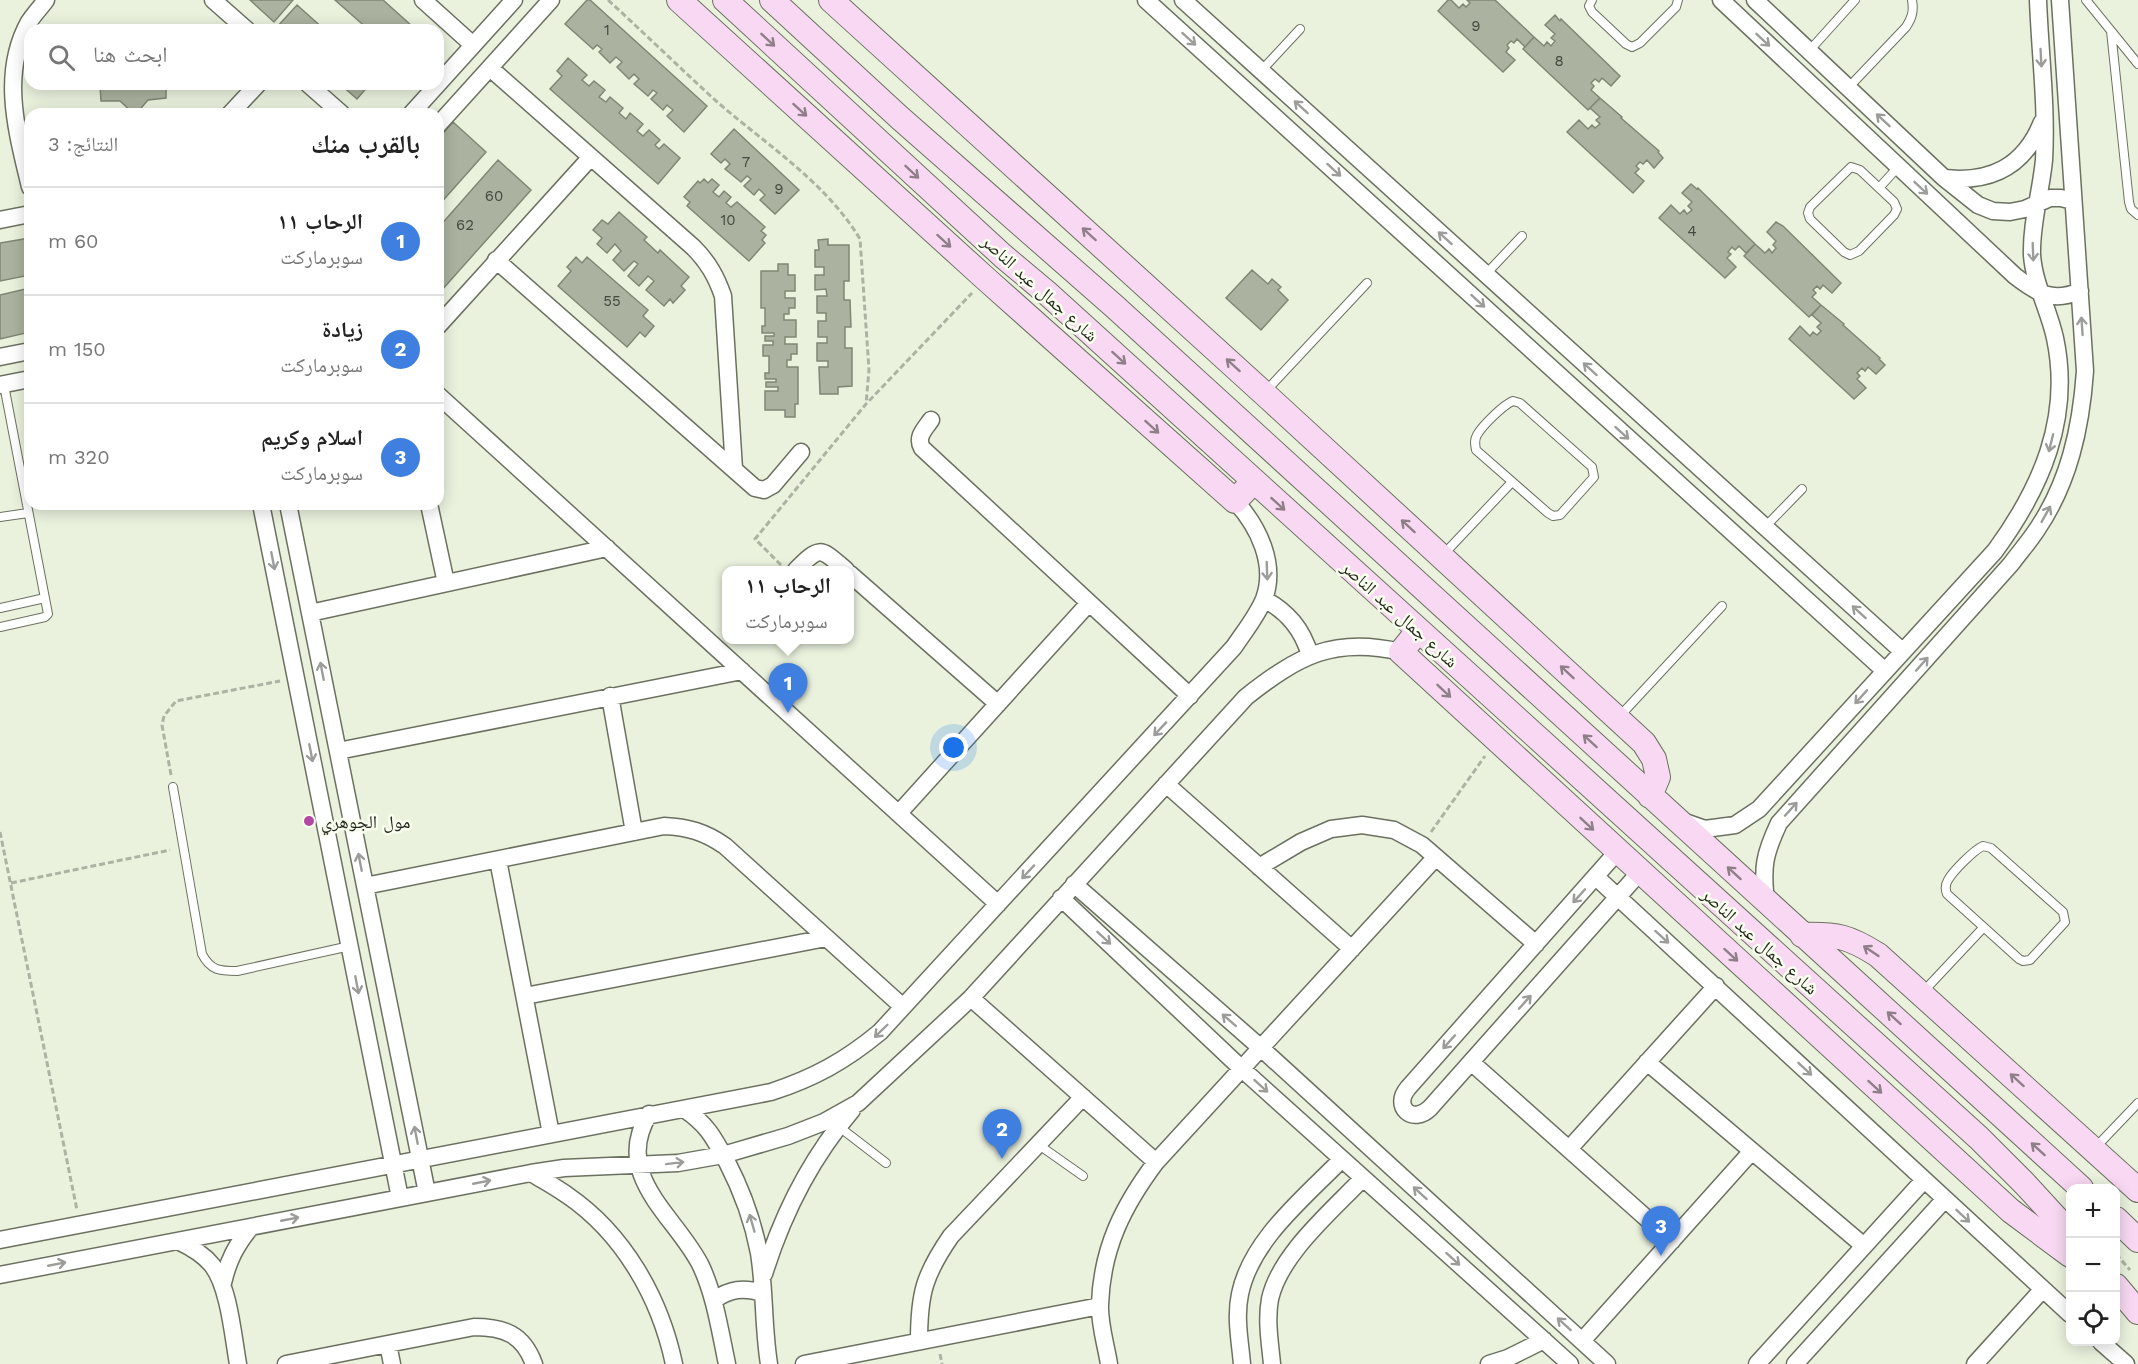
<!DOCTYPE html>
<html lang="ar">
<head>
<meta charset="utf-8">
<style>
	:root { --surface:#fff; --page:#f6f6f6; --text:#222; --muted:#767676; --line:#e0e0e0; --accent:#ea580c }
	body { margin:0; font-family:"Work Sans","Noto Naskh Arabic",sans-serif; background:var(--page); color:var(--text); direction:rtl }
	.controls { position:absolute; right:18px; bottom:18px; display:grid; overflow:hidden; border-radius:12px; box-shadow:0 3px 15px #0003 }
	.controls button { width:54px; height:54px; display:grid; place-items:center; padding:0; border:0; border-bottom:2px solid var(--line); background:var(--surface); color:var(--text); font:30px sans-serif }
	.you { position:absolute; left:954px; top:748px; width:21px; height:21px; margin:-15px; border:4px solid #fff; border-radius:50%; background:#1a73e8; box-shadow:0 0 0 9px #1a73e833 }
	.badge { display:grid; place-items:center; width:39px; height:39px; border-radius:50%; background:var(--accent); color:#fff; font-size:20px; font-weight:700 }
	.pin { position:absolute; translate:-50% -50px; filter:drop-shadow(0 2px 3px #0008) }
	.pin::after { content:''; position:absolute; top:32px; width:21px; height:18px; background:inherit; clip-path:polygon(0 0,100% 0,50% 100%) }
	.popup { position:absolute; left:722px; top:566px; width:132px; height:78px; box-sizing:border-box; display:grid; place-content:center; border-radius:12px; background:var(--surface); filter:drop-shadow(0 2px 4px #0005); font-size:20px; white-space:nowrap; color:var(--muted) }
	.popup b { font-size:22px; color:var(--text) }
	.popup::after { content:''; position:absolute; left:50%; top:100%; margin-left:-12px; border:12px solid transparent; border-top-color:var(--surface) }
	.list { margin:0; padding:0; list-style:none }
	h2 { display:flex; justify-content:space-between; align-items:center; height:78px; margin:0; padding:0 24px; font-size:26px }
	h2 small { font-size:20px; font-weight:400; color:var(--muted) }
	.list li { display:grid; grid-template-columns:39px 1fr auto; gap:18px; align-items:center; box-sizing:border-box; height:108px; padding:0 24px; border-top:2px solid var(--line) }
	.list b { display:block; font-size:22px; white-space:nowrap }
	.list p { margin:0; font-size:20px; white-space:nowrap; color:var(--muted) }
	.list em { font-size:20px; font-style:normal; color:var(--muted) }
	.icon { flex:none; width:33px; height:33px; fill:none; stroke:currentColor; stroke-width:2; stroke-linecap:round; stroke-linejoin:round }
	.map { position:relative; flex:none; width:2138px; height:1364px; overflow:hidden; direction:ltr }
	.search { position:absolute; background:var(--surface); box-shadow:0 3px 15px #0003; left:24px; top:24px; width:420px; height:66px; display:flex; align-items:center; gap:15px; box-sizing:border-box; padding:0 21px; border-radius:18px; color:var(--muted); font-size:22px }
	.panel { position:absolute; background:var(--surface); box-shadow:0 3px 15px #0003; left:24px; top:108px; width:420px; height:402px; border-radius:18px; direction:rtl }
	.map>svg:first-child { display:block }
	.building { fill:#abb29f; stroke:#808775; stroke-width:1.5 }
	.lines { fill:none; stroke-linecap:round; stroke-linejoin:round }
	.lane-casing { stroke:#6b7160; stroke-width:10 }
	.street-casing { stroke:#6b7160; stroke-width:19 }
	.secondary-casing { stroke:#6b7160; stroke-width:26 }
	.path { stroke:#adb3a3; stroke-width:3; stroke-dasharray:6 3; stroke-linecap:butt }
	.lane { stroke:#fff; stroke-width:8 }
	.street { stroke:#fff; stroke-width:16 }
	.secondary { stroke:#f8d8f2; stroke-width:24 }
	.oneway { stroke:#9c9d9a }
	.oneway2 { stroke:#8e7f88 }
	.poi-dot { fill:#b547a4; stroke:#f8ffef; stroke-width:2 }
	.labels { text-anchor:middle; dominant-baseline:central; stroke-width:5; stroke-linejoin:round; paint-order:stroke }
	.number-label { font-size:15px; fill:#46493f }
	.street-label { font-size:18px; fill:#24261f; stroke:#f8ffef }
	.poi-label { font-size:18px; fill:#24261f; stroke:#f8ffef; text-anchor:start }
</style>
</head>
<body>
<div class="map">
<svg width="2138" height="1364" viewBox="0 0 2138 1364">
	<rect width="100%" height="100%" fill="#eaf2de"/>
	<path class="building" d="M250 0H293L274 22Z
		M335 0H383L412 26 408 30H369Z
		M587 0H590L707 106 684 132 667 116 673 110 667 105 663 110 651 99 657 93 653 90 648 96 634 84 639 79 634 74 629 79 617 67 622 62 616 57 610 63 599 52 602 49 597 45 593 49 565 24Z
		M1448 0H1451L1459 8 1463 4 1466 7 1470 3 1467 0H1495L1534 37 1525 47 1517 39 1514 43 1511 41 1507 45 1509 48 1506 52 1515 60 1503 72 1438 11Z
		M297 5 325 30H281L277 27Z
		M1555 15 1560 21 1561 19 1620 76 1611 86 1602 78 1599 82 1595 79 1591 83 1594 86 1591 90 1600 98 1588 110 1523 49 1534 37 1544 46 1547 42 1551 46 1555 41 1551 38 1555 34 1545 25Z
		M568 58 587 75 582 80 589 86 594 81 605 90 599 97 606 102 610 97 623 108 619 113 626 119 630 113 643 124 637 131 643 136 649 130 660 140 655 145 659 149 664 144 680 158 658 184 550 89 562 76 557 71Z
		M100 84H166V98L148 100 136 114H134L120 101H101Z
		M340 84H370L357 99Z
		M1600 98 1622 117 1621 118 1659 151 1658 152 1663 158 1654 168 1647 160 1643 164 1640 162 1636 166 1639 169 1635 173 1644 181 1633 193 1567 132 1579 120 1588 129 1592 125 1595 128 1600 124 1596 120 1600 117 1590 108Z
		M453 122 486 152 438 206V139Z
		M734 129 799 190 775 214 760 200 765 195 759 189 754 195 744 186 751 179 747 176 741 182 725 169 730 164 725 159 721 163 711 154Z
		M498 160 531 190 441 291 438 289V228Z
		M704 179 708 183 712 179 719 185 713 192 719 197 724 191 731 197 726 203 731 207 737 202 765 227 761 231 766 235 762 240 765 243 749 261 687 206 690 202 684 197 698 181 700 183Z
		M1691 184 1697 189 1698 188 1755 244 1746 253 1739 246 1735 250 1732 247 1728 252 1731 254 1727 258 1736 267 1725 278 1659 218 1671 205 1680 214 1684 210 1687 214 1692 210 1688 206 1692 202 1682 193Z
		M619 212 647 237 644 240 658 253 660 250 689 277 681 286 685 290 673 303 670 299 664 306 646 290 654 281 648 276 639 286 628 276 638 264 634 261 624 271 613 260 621 251 615 244 607 253 597 244 602 238 593 230 602 220 608 224Z
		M1776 222 1783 226 1841 283 1832 293 1823 285 1820 289 1817 286 1813 290 1816 293 1812 297 1821 305 1809 317 1744 256 1755 244 1765 253 1769 249 1772 253 1776 248 1773 245 1776 241 1767 232Z
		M30 238V275L0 281V243Z
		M828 239V245H849V281H844V300H850L851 327H845V348H852V386L838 387V394H820L819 367H828V361H817V343H827V337H818V321H826V313H817V296H827L826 289 815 290V275H824V267H815V250H819L818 240Z
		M576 257 582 263 587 257 648 310 643 316 654 326 645 337 640 332 627 347 558 286 571 271 567 267Z
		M778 264H788V275H795V291H785V298H795V308H789V314H784V320H796V337H785V344H797V354H791V360H787V367H798V404H795V417H785V410H765V391H778V387H766V382H776V379H765V373H769V356H763V345H773V341H765V336H774V333H762V326H765V308H761V271H778Z
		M1252 270 1268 284 1272 279 1281 287 1278 290 1288 300 1261 330 1226 298Z
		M30 288V332L0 339V295Z
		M1821 305 1844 324 1843 325 1880 358 1879 359 1885 365 1876 374 1868 367 1865 371 1862 368 1857 373 1860 376 1857 379 1866 388 1854 399 1789 339 1800 326 1810 336 1813 332 1817 335 1821 331 1817 327 1821 323 1812 315Z"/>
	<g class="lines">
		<g class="lane-casing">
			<path id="lane" d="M1592 0 1589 6 1592 12 1626 44 1632 47 1640 43 1676 7 1678 0
				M2086 0 2138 64
				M2111 31 2129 202 2131 209 2138 215
				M1809 51 1855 0
				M1261 71 1300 29
				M1848 88 1906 27C1912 18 1914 11 1912 0
				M1851 167 1860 170 1894 202 1897 209 1894 215 1859 251 1850 255 1844 252 1810 219 1808 213 1810 207Z
				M1879 188 1898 167
				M1486 274 1522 236
				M1265 392 1367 283
				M1513 401 1520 403 1592 467 1594 477 1560 515 1553 516 1548 513 1476 450C1475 444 1474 440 1477 435 1482 426 1503 405 1513 401Z
				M0 517 28 513
				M1765 527 1802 489
				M1442 556 1512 482
				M0 608 45 598
				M0 627 45 617 48 614 4 385
				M1618 718 1722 606
				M173 787 202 954C211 971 220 971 237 971L350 946
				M1983 846 1991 848 2063 912 2065 922 2030 960 2023 961 2019 959 1947 894C1945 889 1945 885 1948 880 1953 871 1974 850 1983 846Z
				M1922 993 1983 928
				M838 1126 886 1163
				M1039 1145 1083 1176
				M2095 1148 2138 1103"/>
		</g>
		<g class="street-casing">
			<path id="street" d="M213 0 247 30
				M423 0 473 45
				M1146 0 1885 671
				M1183 0 1902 651
				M1721 0 2015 276C2037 293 2052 303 2080 291
				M1755 0 1944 178 1978 205 1993 211 2010 212 2025 209 2050 198H2061L2073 201
				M490 68 693 247C708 262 716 276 723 296L734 469
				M308 84 342 114
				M230 114 258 84
				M411 114 514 0
				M438 125 551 0
				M1944 178C1990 183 2024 167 2042 122
				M30 187C17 132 0 74 29 22 34 14 41 7 46 0
				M0 220 30 214
				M496 260 755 488 764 490 773 485 801 452
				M438 326 591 157
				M0 357 30 351
				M0 385 30 379
				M438 395 998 904
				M931 420C924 430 916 437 922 448L1190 696
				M261 504 400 1198
				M288 504 427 1193
				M429 504 446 583
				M796 570C821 545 820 548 846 570
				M850 574 998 704
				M1264 599C1288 612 1302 629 1310 655
				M310 613 607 548
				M610 696 634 832
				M338 751 742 671
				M1166 784 1352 949
				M899 813 1089 603
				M1685 822 1705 829 1735 825 1759 809 1995 551C2041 488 2072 418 2055 338 2049 310 2034 284 2032 255 2031 223 2041 192 2044 160 2047 107 2040 53 2038 0
				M1617 852 1408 1088C1392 1107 1413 1125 1430 1108L1640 872
				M498 860 551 1134
				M1259 867 1301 842 1331 829 1362 825 1394 830 1422 845 1536 944
				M1596 877 2070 1314
				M1074 884 1261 1048 1607 1364
				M365 886 664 826C688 827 705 832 725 846L903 1007
				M1061 898 1242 1069 1570 1364
				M1766 902C1762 867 1764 855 1779 823L2011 564C2019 553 2028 543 2036 531 2069 483 2081 428 2085 371L2060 0
				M525 996 826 938
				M971 998 1156 1162
				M1471 1062 1672 1241
				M1647 1062 1864 1246
				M684 1109C707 1124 714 1138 727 1162 742 1191 753 1221 759 1253 765 1290 763 1327 769 1364
				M649 1114C611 1176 677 1217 701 1266 715 1296 720 1331 727 1364
				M1569 1149 1716 986
				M531 1173C543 1180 556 1187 567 1195 624 1234 660 1298 674 1364
				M0 1240 771 1092C814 1078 845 1061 880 1032L1234 647C1244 632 1257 616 1264 599 1277 564 1258 526 1235 501
				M178 1241C191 1247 203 1254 212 1265 229 1287 233 1336 238 1364
				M764 1274C783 1213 810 1159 852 1110
				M0 1275 531 1173 564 1168 678 1163 723 1155 788 1136 824 1122 858 1103 971 998 1246 697C1298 656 1334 636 1401 652
				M223 1283C228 1261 236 1245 251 1227
				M714 1300C730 1289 743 1287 763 1293
				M919 1341C919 1294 924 1275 951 1236L1083 1097
				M1582 1341 1752 1151
				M2101 1342 2126 1364
				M388 1344 392 1364
				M286 1364 474 1327C504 1327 523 1334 534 1364
				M804 1364 1100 1306
				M1109 1364C1106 1345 1099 1323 1100 1304 1102 1248 1123 1206 1156 1162L1436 857
				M1242 1364C1240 1341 1235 1317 1240 1294 1251 1240 1304 1198 1342 1159
				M1272 1364C1270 1343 1266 1320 1270 1299 1280 1254 1332 1211 1363 1178
				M1489 1364 1508 1358 1544 1340
				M1757 1364 1924 1180
				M1795 1364 1945 1199
				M1975 1364 2043 1289"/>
		</g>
		<g class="secondary-casing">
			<path id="secondary" d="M679 0 986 279 1235 501 1254 481
				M725 0 1003 256 1047 293 1979 1138 2025 1184 2070 1233
				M772 0 900 118 1114 306 2081 1188
				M831 0 1269 398 1644 743 1654 759 1658 777 1650 796
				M1418 631 1401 652 2011 1211 2070 1255
				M1802 935C1837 934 1848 936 1878 955L2138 1190
				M2116 1219 2138 1240
				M2116 1286 2138 1312"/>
		</g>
		<path class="path" d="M608 0C644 33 679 67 715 100 765 144 825 181 860 239L869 370 866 404
			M781 565 755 539 866 404 972 293
			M171 775 162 725 164 716 176 701 280 681
			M0 832 77 1210
			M1431 832 1485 756
			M11 883 170 850
			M2116 1254 2130 1270
			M940 1354 942 1364"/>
		<use href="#lane" class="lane"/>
		<use href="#street" class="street"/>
		<use href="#secondary" class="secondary"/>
	</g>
	<defs><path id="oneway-shaft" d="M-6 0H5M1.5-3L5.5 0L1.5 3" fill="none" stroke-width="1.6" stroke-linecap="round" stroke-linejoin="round" transform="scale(1.5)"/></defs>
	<g class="oneway">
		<use href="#oneway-shaft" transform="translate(1189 39) rotate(42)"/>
		<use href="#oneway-shaft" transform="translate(1763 40) rotate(43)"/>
		<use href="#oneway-shaft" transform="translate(2041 58) rotate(87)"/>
		<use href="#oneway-shaft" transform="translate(1301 107) rotate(-138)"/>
		<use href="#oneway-shaft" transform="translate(1883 120) rotate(-137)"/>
		<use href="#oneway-shaft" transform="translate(1334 170) rotate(42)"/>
		<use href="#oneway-shaft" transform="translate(1921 188) rotate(43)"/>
		<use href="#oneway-shaft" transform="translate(1445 238) rotate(-138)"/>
		<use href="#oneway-shaft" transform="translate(2033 252) rotate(88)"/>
		<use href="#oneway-shaft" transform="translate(1478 301) rotate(42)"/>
		<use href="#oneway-shaft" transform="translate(2082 326) rotate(-94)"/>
		<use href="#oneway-shaft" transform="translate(1590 369) rotate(-138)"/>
		<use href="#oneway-shaft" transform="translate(1622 433) rotate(42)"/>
		<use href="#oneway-shaft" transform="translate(2051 443) rotate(104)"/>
		<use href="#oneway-shaft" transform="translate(2046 514) rotate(-61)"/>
		<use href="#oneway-shaft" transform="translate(273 561) rotate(79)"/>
		<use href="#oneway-shaft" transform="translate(1267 571) rotate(88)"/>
		<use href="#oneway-shaft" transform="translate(1859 612) rotate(-138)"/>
		<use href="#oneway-shaft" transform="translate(1922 664) rotate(-48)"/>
		<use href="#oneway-shaft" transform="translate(322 671) rotate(-101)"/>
		<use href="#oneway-shaft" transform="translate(1861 697) rotate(132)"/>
		<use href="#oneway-shaft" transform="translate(1160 729) rotate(133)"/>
		<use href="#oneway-shaft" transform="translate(311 753) rotate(79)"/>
		<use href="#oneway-shaft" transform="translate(1791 809) rotate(-48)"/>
		<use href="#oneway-shaft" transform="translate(360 862) rotate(-101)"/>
		<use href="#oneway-shaft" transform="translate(1028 872) rotate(133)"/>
		<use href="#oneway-shaft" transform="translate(1579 896) rotate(132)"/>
		<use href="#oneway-shaft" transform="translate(1662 937) rotate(42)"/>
		<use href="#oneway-shaft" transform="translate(1104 938) rotate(43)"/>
		<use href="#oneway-shaft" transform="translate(357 985) rotate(79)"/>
		<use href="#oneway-shaft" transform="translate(1525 1002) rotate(-48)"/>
		<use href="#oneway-shaft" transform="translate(1229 1020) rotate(-139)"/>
		<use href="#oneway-shaft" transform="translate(881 1031) rotate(136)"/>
		<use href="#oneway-shaft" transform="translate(1449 1042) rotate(132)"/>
		<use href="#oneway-shaft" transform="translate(1805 1069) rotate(43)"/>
		<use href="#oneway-shaft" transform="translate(1261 1086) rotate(42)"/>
		<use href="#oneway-shaft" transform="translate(416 1135) rotate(-101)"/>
		<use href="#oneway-shaft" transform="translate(675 1163) rotate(-7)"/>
		<use href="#oneway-shaft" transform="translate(482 1182) rotate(-11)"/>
		<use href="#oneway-shaft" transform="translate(1420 1193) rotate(-138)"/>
		<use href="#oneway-shaft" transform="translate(1963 1216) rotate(43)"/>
		<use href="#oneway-shaft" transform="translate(290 1219) rotate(-11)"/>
		<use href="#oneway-shaft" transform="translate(752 1223) rotate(-106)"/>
		<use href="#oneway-shaft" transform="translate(1453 1259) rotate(42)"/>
		<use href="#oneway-shaft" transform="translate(57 1264) rotate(-11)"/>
		<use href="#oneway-shaft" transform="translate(1564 1324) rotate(-138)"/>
	</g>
	<g class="oneway2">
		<use href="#oneway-shaft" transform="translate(768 40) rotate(43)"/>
		<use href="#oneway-shaft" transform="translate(800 110) rotate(42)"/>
		<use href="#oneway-shaft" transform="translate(912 172) rotate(43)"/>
		<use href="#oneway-shaft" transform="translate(1089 234) rotate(-138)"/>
		<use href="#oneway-shaft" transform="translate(944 241) rotate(42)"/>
		<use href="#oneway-shaft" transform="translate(1119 358) rotate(42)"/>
		<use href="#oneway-shaft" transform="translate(1233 365) rotate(-138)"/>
		<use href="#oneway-shaft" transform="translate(1152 427) rotate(42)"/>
		<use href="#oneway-shaft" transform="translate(1278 504) rotate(42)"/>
		<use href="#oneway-shaft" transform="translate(1408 526) rotate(-137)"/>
		<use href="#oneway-shaft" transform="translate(1567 672) rotate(-137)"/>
		<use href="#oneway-shaft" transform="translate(1444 691) rotate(43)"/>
		<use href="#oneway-shaft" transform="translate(1590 741) rotate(-138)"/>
		<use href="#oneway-shaft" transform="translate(1587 824) rotate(43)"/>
		<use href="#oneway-shaft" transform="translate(1734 873) rotate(-138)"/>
		<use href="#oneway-shaft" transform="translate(1871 951) rotate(-146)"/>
		<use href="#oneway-shaft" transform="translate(1731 955) rotate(42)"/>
		<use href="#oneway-shaft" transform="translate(1894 1018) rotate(-138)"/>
		<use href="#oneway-shaft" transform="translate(2017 1080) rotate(-138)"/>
		<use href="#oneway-shaft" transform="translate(1875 1087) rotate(42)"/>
		<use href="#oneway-shaft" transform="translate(2038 1149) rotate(-138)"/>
	</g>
	<circle class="poi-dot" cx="309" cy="821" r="6"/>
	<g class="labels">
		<g class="number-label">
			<text x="1476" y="26">9</text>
			<text x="607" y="30">1</text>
			<text x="1559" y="61">8</text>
			<text x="746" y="162">7</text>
			<text x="779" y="189">9</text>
			<text x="494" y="196">60</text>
			<text x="728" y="220">10</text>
			<text x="465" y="225">62</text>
			<text x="1692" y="231">4</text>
			<text x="612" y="301">55</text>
		</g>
		<g class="street-label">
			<text transform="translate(1040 288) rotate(42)">شارع جمال عبد الناصر</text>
			<text transform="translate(1400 614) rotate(42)">شارع جمال عبد الناصر</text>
			<text transform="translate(1760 941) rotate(42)">شارع جمال عبد الناصر</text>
		</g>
		<g class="poi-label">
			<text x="321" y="821">مول الجوهري</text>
		</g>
	</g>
</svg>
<div class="controls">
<button>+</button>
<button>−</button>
<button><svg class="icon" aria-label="locate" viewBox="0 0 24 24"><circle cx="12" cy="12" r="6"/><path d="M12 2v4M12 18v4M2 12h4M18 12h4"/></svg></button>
</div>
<div class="you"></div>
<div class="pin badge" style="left:788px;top:713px;background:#3f7fe0">1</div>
<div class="popup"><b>الرحاب ١١</b>سوبرماركت</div>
<div class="pin badge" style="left:1002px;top:1159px;background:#3f7fe0">2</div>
<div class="pin badge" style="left:1661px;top:1256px;background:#3f7fe0">3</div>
<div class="search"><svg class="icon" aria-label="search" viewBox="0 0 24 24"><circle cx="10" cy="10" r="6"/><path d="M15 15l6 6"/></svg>ابحث هنا</div>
<section class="panel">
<h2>بالقرب منك<small>النتائج: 3</small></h2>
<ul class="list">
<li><span class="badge" style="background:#3f7fe0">1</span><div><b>الرحاب ١١</b><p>سوبرماركت</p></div><em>60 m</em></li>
<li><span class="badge" style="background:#3f7fe0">2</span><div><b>زيادة</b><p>سوبرماركت</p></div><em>150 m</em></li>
<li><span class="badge" style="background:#3f7fe0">3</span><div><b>اسلام وكريم</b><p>سوبرماركت</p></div><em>320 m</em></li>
</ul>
</section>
</div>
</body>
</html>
